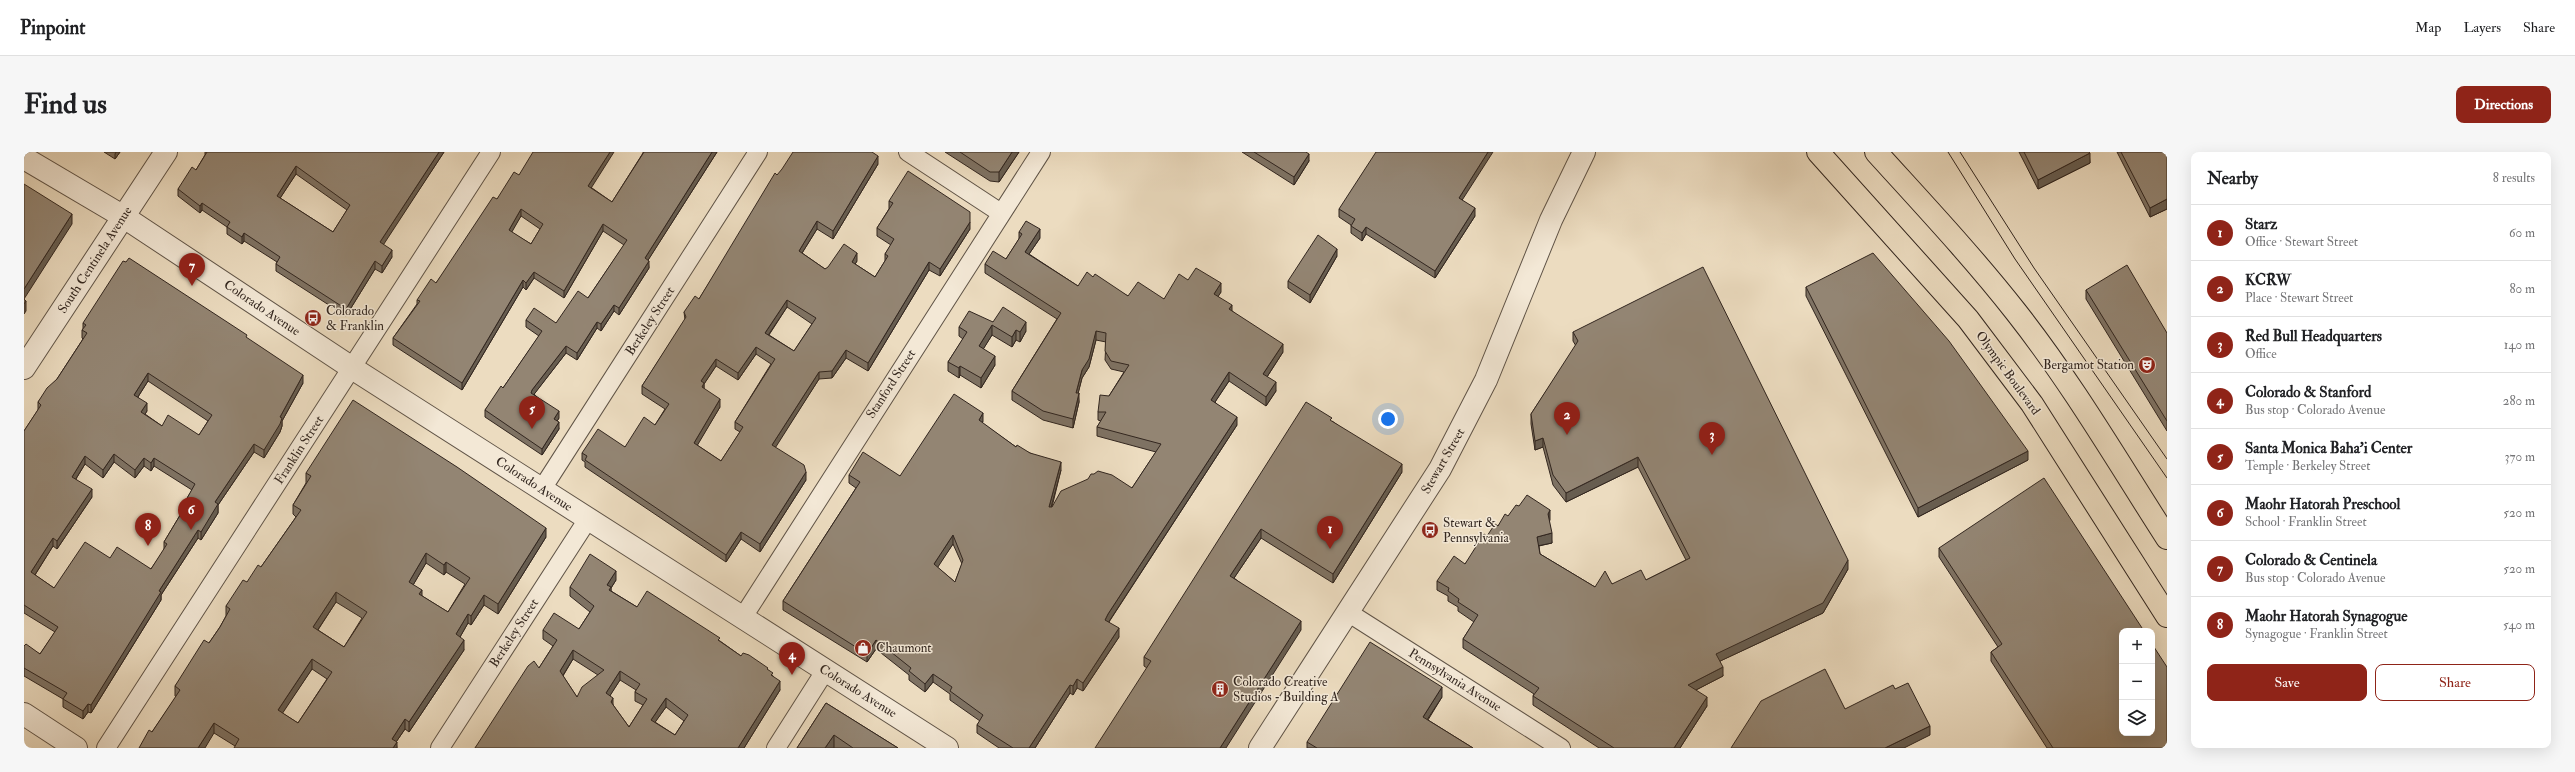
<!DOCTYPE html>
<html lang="en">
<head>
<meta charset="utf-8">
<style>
	:root { --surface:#fff; --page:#f6f6f6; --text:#202124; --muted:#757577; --line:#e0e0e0; --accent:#8f2418 }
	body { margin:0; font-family:"IM FELL Double Pica",serif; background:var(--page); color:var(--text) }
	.controls { position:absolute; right:12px; bottom:12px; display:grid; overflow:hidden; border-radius:8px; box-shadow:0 4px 16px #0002 }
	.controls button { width:36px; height:36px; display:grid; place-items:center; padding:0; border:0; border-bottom:1px solid var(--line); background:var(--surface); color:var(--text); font:20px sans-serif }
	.you { position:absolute; left:1364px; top:267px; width:14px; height:14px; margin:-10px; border:3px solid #fff; border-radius:50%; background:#1a73e8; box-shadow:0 0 0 6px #1a73e833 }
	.badge { display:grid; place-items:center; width:26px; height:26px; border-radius:50%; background:var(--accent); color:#fff; font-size:13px; font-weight:700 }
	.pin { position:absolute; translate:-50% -33px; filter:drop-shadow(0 1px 2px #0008) }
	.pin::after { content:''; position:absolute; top:21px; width:14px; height:12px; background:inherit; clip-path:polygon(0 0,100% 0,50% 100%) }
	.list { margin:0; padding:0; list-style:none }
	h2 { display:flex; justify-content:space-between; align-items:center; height:52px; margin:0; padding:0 16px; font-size:17px }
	h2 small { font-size:13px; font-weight:400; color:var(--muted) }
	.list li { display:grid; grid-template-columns:26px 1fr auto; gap:12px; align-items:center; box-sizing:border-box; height:56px; padding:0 16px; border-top:1px solid var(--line) }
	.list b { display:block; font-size:15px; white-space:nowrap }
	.list p { margin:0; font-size:13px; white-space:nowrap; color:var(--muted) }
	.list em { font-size:13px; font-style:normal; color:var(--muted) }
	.actions { display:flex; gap:8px; padding:12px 16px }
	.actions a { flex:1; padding:9px 0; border:1px solid var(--accent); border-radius:8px; text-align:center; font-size:14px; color:var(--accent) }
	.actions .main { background:var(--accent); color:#fff }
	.icon { flex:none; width:22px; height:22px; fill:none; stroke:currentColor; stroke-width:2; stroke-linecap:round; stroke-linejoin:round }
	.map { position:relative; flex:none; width:2143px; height:596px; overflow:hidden; border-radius:8px }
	header { display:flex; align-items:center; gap:24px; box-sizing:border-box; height:56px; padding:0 20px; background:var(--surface); border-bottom:1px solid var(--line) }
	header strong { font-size:19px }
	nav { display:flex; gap:22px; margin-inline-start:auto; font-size:14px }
	.intro { display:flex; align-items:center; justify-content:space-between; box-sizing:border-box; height:96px; padding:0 24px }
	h1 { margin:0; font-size:28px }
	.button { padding:10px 18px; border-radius:8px; background:var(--accent); color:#fff; font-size:14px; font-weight:700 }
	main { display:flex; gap:24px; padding:0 24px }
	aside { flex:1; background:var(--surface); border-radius:8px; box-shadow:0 4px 16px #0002 }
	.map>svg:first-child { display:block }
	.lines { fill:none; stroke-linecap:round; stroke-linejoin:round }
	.minor-casing { stroke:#605447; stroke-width:20 }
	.tertiary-casing { stroke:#605447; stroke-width:24 }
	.primary-casing { stroke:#32261f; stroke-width:24 }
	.minor { stroke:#f3e8d6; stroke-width:18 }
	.tertiary { stroke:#f3e8d6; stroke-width:22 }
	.primary { stroke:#ecdcc0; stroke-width:22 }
	.tram { stroke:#32261f; stroke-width:1 }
	.wall { fill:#7e7263; stroke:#32261f; fill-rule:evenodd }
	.shaded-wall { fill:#675d50; stroke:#32261f }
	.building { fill:#938573; stroke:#32261f; fill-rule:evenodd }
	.labels { text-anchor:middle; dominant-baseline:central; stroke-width:3; stroke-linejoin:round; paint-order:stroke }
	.street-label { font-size:13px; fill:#32261f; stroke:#f3e8d6 }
	.poi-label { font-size:13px; fill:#32261f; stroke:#f3e8d6; text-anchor:start }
</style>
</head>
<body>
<header>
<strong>Pinpoint</strong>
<nav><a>Map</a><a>Layers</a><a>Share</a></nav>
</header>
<div class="intro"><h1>Find us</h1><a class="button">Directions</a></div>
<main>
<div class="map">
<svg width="2143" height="596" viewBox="0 0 2143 596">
	<rect width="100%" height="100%" fill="#ecdcc0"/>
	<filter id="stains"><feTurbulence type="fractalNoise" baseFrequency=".005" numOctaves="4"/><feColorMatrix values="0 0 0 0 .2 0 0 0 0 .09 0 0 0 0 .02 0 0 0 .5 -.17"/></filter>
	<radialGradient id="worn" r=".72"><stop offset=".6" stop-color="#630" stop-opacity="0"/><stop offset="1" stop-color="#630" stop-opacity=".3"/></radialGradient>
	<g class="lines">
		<g class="minor-casing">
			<path id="minor" d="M884 0 977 61
				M518 337 734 0
				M1325 461 1537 596
				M719 465 1017 0
				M82 596 467 0
				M416 596 564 367
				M752 596 801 519"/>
		</g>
		<g class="tertiary-casing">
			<path id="tertiary" d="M0 6 100 65 328 216 923 596
				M0 216 142 0
				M0 562 52 596
				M1236 596 1416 317 1462 228 1527 68 1560 0"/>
		</g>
		<g class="primary-casing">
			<path id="primary" d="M1794 0 1944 167 2008 252 2143 464
				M1852 0C1900 53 1948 104 1992 160 2048 231 2094 310 2143 386"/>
		</g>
		<use href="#minor" class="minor"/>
		<use href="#tertiary" class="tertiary"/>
		<use href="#primary" class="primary"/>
		<path class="tram" d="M1924 0 1991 107 2143 326
			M1936 0 2010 116 2143 307"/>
	</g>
	<path class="wall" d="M80 0H96L91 7Z
		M181 0H420L359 92 368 105 358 121 351 117 322 164 252 119V112L253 110 220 89 218 92 203 82V75L178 58 176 61 154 44V37L172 18 181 3ZM272 22 323 58 309 80 256 46Z
		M619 0H693L624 108 625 116 595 163 590 159 577 179 573 176 553 208 542 201 510 242 535 266 533 269 535 277 518 303 461 265V258L479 236 515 184 502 175V168L532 171 564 146 600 93 579 79 540 146 510 126 502 138 499 135 438 238 369 193V186L393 152V148L412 131 473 47 495 23 568 36 588 50 619 1ZM497 64 516 77 507 92 487 80Z
		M921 0H995L975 30 966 29Z
		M1218 0H1282L1285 9 1270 33Z
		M1995 0H2065L2066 11 2014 37Z
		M2093 0H2143V57L2126 65Z
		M854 12 809 87 793 77 778 101 801 117 833 109 831 112 851 125 861 109V102L867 93 853 84V76L865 57V49L946 77 916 124 905 118 844 219 822 206 808 226 795 227 751 295 782 328 736 400 717 387 702 410 561 315V310L558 308V301L601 295 631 273 641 257 618 242V234L661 168 660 160 675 147 753 23ZM763 155 788 172 770 199 745 183ZM732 202 747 212 711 270V277L716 280 697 309 673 293 696 255 680 237V232L692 214 714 228Z
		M1438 48 1451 64 1411 126 1342 82 1338 89 1327 81V73L1315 65V57Z
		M995 80 1016 86 1005 102 1054 134 1069 125 1104 144 1140 147 1164 128 1197 140 1194 144 1208 159 1259 200 1243 225 1252 239 1242 254 1205 229 1191 250 1213 273 1085 470 1095 485 1059 539 1053 536 1049 543 1046 541 1011 596H975L953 581V573L956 569 926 548V542L909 530 901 540 885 528V523L852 497 843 510 759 458V449L832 336 825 331V323L876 324 959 269 958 271 992 295 1006 301 1037 318 1028 355 1108 336 1132 300 1073 284V275L1077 269 1074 268V260L1085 244 1100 220 1087 217 1081 208 1082 190 1072 188 1065 215 1058 226 1054 241 1055 250 1049 276 1019 268 988 248V239L1033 167 961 121V112L982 107 995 87ZM929 392 938 412 931 430 913 415Z
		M1313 104 1286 151 1264 136V129Z
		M1782 135 2004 308 1894 365 1782 144Z
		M2062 138 2143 181V279L2062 147Z
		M969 170 1002 179 996 190 992 188 988 195 968 183 959 197 971 213 957 236 936 223 935 226 924 219V210L939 187 935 184V175Z
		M59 171 223 187 279 231 258 269V274L256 280 240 306 230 300 194 353V361L177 388 174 386 137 443V448L67 561 64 560 59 567 39 555V547L0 524V494L16 502 31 480 0 461V279L14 258V250L33 227 59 187 58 186V178L59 177ZM124 229 184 269 175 283 138 274 121 262 123 259 114 245ZM90 310 111 326 120 314 127 319 130 314 168 338 162 348V354L158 360 140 390V398L127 417 86 406 30 436 11 423 29 394 33 397 68 345 52 327 61 312 79 326Z
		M1549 180 1824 417 1799 461 1696 509 1699 524 1672 538 1683 554 1656 596H1575L1509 553V544L1510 542 1439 496V487L1450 470 1434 459V455L1424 449V444L1413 438V429L1441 412 1463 384 1495 354 1526 368 1525 369 1528 391 1515 394 1516 402 1571 435 1588 432 1622 428 1662 408 1614 315 1542 350 1529 333 1519 295 1511 298 1507 272V262L1552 194 1549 189Z
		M1308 269 1378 320 1309 431 1237 386 1210 426 1277 478 1123 516 1120 514V505Z
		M282 321 522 385 474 462 460 453 447 473 444 471 436 485 440 498 385 580 381 577 372 590 373 596 211 594 190 581 128 580 152 545 151 544V534L185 491 196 475 202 464V454L237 415 272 365 269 362V353L282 331ZM402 411 420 423 422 420 441 432 424 460 398 444 389 433ZM312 450 338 466 320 495 294 478ZM288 517 303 527 274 571 258 561Z
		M1915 396 2143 596H2023L1967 509V500L1974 495 1915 405Z
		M592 428 587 436V439L613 455 696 489 717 504 744 518 749 524 756 538 720 596H451L515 516 529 494 519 487V478L555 477 566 460 546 444V435ZM549 507 574 523 553 545 539 524ZM596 528 612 538 611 540V549L619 553 605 575 589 553 586 543ZM642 555 660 569 651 583 631 570Z
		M1418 545 1404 568 1449 596H1283V590Z
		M802 551 874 596H773Z"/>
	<path class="shaded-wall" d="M92 0H96L91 7V2Z
		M415 0H420L356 98V90Z
		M586 0H590L564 41V34Z
		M688 0H693L621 113V106Z
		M988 0H995L975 30V20Z
		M1464 0H1469L1435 53V46Z
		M2066 1V11L2014 37V28Z
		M1285 2V9L1270 33V25Z
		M854 4V12L809 87V79Z
		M272 14V22L253 51V44Z
		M2143 47V57L2126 65V56Z
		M178 51V58L176 61V54Z
		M1451 56V64L1411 126V119Z
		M497 57V64L485 85V78Z
		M48 62V72L0 147V137Z
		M793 69V77L775 106V99Z
		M946 70V77L916 124V117Z
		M579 72V79L540 146V139Z
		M1342 75V82L1338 89V81Z
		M1016 77V86L1001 108V100Z
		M220 81V89L218 92V85Z
		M1313 97V104L1286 151V143Z
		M368 98V105L358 121V114Z
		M833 101V109L828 117V110Z
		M351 109V117L322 164V157Z
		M625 109V116L595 163V156Z
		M905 110V118L844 219V211Z
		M510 120V126L502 138V131Z
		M499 128V135L438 238V231Z
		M1197 131V140L1190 151V142Z
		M763 148V155L741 188V181Z
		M2 149V159L0 162V152Z
		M590 153V159L577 179V172Z
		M1208 153V162L1205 157Z
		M573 170V176L553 208V201Z
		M1002 170V179L996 190V180Z
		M968 173V183L955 204V194Z
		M992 178V188L988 195V185Z
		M1072 179V188L1065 215 1058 226 1052 250V241L1058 218Z
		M1259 192V200L1239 231V222Z
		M542 194V201L508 245 507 241 508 238Z
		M732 195V202L714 228V221Z
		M822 198V206L808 226V219Z
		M971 204V213L957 236V226Z
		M692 207V214L680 232V239L678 242 677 229Z
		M936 214V223L935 226V216Z
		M795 220V227L748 301V293Z
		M1205 220V229L1187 256V248Z
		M124 221V229L110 251V243Z
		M279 223V231L258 269V274L256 280 240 306V298L256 265Z
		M1252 230V239L1242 254V245Z
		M1055 241V250L1049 276V267Z
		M696 247V255L670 299V291Z
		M123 251V259L117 268V260Z
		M535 259V266L530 274V267Z
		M959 261V269L955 277V268Z
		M1213 265V273L1084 471 1081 468 1084 462Z
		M535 270V277L518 303V297Z
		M1519 286V295L1511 298V289Z
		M230 292V300L194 353V361L177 388V380L191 350Z
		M2004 299V308L1894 365V356Z
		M90 302V310L79 326V318Z
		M61 304V312L48 333V325Z
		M1614 305V315L1542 350V341Z
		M120 306V314L111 326V318Z
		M130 306V314L127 319V311Z
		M1037 310V318L1025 363V355Z
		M1378 312V320L1309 431V422Z
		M782 320V328L736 400V392Z
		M68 337V345L33 397V389Z
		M1526 358V368L1524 372V362Z
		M522 376V385L474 462V452Z
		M1237 377V386L1206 432V424Z
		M174 378V386L137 443V448L67 561V553L135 439Z
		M717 380V387L702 410V403Z
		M1528 381V391L1513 394V385Z
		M929 383V392L910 421V412Z
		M29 386V394L7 429V420Z
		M402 401V411L385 440V430Z
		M1824 408V417L1799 461 1692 511V502Z
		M422 410V420L420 423V413Z
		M592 419V428L587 436V444L583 433Z
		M398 438V447L395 442Z
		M312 440V450L289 485V475Z
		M460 443V453L447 473V464Z
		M444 462V471L432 492V482Z
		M1277 469V478L1202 596H1196Z
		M1095 476V485L1059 539V531Z
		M440 488V498L385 580V570Z
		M852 488V497L843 510V502Z
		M549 498V507L536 528V519Z
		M288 507V517L254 568V558Z
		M1699 515V524L1664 542V533Z
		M596 519V528L582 550V541Z
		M909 522V530L901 540V532Z
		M1053 527V536L1049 543V534Z
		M756 529V538L720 596H714Z
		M1046 533V541L1011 596H1005Z
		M1418 535V545L1399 574V565Z
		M1683 545V554L1656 596H1650Z
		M589 546V555L587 550Z
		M642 546V555L627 576V568Z
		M64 552V560L59 567V559Z
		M381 567V577L368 596V587Z
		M190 571V581L181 596H174Z
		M1906 574V583L1880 596H1861Z
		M810 583V596H801Z
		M373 590V596H369Z"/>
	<path class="building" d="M183 0H415L356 90 368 98 358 114 351 109 322 157 252 112 256 105 220 81 218 85 203 75 206 70 178 51 176 54 154 37 168 15 172 18ZM272 14 326 53 309 80 253 44Z
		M509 0H586L564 34 588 50 620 0H688L621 106 625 109 595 156 590 153 577 172 573 170 553 201 542 194 508 238 507 241 535 259 530 267 535 270 518 297 461 258 477 234 479 236 518 179 502 168 510 156 532 171 554 139 564 146 603 88 579 72 540 139 510 120 502 131 499 128 438 231 369 186 396 149 393 148 407 127 412 131 469 45 473 47 490 20 495 23ZM497 57 519 72 507 92 485 78Z
		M769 0H848L854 4 809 79 793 69 775 99 801 117 804 115 820 92 833 101 828 110 851 125 864 104 861 102 870 87 853 76 869 51 865 49 884 19 946 60V70L916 117 905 110 844 211 822 198 808 219 795 220 748 293 780 313 782 320 736 392 717 380 702 403 561 308 563 304 558 301 574 277 601 295 620 265 631 273 645 252 618 234 662 165 660 160 671 144 675 147 751 21 753 23 758 17ZM763 148 792 166 770 199 741 181ZM732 195 751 207 711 270 719 275 697 309 670 291 696 247 678 235 680 231 677 229 692 207 714 221Z
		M936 0H988L975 20H966Z
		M1230 0H1282L1285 2 1270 25Z
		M1352 0H1464L1435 46 1451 56 1411 119 1342 75 1338 81 1327 74 1331 67 1315 57Z
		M2000 0H2065L2066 1 2014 28Z
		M2097 0H2143V47L2126 56Z
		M0 32 48 62 0 137Z
		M1002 69 1016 77 1001 100 1054 134 1063 120 1069 125 1071 122 1104 144 1114 130 1140 147 1155 122 1164 128 1172 116 1197 131 1190 142 1208 153 1205 157 1259 192 1239 222 1252 230 1242 245 1205 220 1187 248 1213 265 1084 462 1081 468 1095 476 1059 531 1053 527 1049 534 1046 533 1005 596H989L953 573 959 563 926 539 928 535 909 522 901 532 885 519 887 516 852 488 843 502 759 449 836 330 825 323 839 300 876 324 930 242 959 261 955 268 992 295 993 293 1006 301 1037 310 1025 355H1028L1037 339 1064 327 1067 322H1070L1074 319 1088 323 1108 336 1137 292 1073 275 1082 260H1074L1076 243 1085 244 1105 213 1087 209 1081 199 1082 181 1072 179 1065 207 1058 218 1052 241H1055L1049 267 1019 259 988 239 1037 161 961 112 969 99 982 107 998 82 995 80ZM929 383 939 408 931 430 910 412Z
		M1294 83 1313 97 1286 143 1264 129Z
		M1849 101 1925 189 2004 299 1894 356 1782 135Z
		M105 106 223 183 222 185 279 223 256 265 258 266 256 272 240 298 230 292 191 350 194 352 177 380 174 378 135 439 137 440 67 553 64 552 59 559 39 547 43 541 0 516V494L2 492 16 502 34 475 0 453V279L17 253 14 250 23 236 33 227 63 181 58 178 62 173 59 171 99 109 102 110ZM124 221 188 263 175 283 144 263 138 274 117 260 123 251 110 243ZM90 302 111 318 120 306 127 311 130 306 171 332 162 348 164 349 158 360 140 390 143 392 127 417 93 395 86 406 61 390 30 436 7 420 29 386 33 389 68 337 48 325 61 304 79 318Z
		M2103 113 2143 181V269L2062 138Z
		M1679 115 1824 408 1799 451 1692 502 1699 515 1664 533 1683 545 1650 596H1590L1509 544 1515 536 1439 487 1454 463 1434 450 1435 447 1424 439 1425 436 1413 429 1430 404 1441 412 1460 382 1463 384 1471 372 1474 374 1481 362 1484 364 1492 353 1495 354 1503 343 1526 358 1524 362 1528 381 1513 385 1516 402 1571 435 1581 419 1588 432 1617 418 1622 428 1666 406 1614 305 1542 341 1529 323 1519 286 1511 289 1507 262 1554 189 1549 180Z
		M0 147 2 149 0 152Z
		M979 155 1002 170 996 180 992 178 988 185 968 173 955 194 971 204 957 226 936 214 935 216 924 210 943 180 935 175 945 159 969 170Z
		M329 248 433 315 522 376 474 452 460 443 447 464 444 462 432 482 440 488 385 570 381 567 368 587 373 590 369 596H210L215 587 190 571 174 596H115L125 578 128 580 156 538 151 534 180 488 185 491 196 475 206 457 202 454 219 428 223 430 234 413 237 415 277 358 269 353 287 324 282 321ZM402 401 420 413 422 410 446 426 424 460 395 442 398 438 385 430ZM312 440 343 460 320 495 289 475ZM288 507 308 520 274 571 254 558Z
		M1282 250 1308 266 1306 268 1378 312 1309 422 1237 377 1206 424 1277 469 1196 596H1071L1127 509 1120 505Z
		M2020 326 2120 479H2098V581H2128V492L2143 515V596H2029L1967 500 1978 492 1915 396Z
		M566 402 592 419 583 433 587 435 585 438 613 455 623 439 696 486 694 488 717 504 719 501 725 503 744 516 743 517 749 521 747 523 756 529 719 588 714 596H451L504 514 510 509 515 516 533 488 519 478 530 461 555 477 570 454 546 435ZM549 498 580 518 558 535 553 545 536 519ZM596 519 616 532 611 540 623 547 605 575 587 550 589 546 582 541ZM642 546 664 563 651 583 627 568Z
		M1346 490 1418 535 1399 565 1449 596H1293L1283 590Z
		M1801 517 1821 557 1869 533 1871 537 1884 531 1906 574 1861 596H1707L1737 549Z
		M802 551 874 596H829L810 583 801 596H773Z"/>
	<defs>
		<g id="bus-disc" transform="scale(0.9)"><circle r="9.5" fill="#8f2418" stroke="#f3e8d6"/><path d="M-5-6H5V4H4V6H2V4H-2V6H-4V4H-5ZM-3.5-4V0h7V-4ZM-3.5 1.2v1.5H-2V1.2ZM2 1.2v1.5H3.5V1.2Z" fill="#fff"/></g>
		<g id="theatre-disc" transform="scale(0.9)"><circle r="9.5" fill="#8f2418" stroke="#f3e8d6"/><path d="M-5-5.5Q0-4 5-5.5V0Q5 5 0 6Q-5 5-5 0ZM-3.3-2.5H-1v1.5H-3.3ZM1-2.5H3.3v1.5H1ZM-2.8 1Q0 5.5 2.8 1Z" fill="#fff"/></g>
		<g id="shop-disc" transform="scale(0.9)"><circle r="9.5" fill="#8f2418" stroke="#f3e8d6"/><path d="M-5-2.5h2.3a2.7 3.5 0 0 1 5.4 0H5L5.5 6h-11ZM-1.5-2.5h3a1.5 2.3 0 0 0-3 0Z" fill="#fff"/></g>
		<g id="building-disc" transform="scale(0.9)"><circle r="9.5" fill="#8f2418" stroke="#f3e8d6"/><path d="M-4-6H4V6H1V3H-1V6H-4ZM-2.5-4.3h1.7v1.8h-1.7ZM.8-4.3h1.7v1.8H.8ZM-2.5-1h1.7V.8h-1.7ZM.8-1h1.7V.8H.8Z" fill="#fff"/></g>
	</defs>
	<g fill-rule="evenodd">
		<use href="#bus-disc" x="289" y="166"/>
		<use href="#theatre-disc" x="2123" y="213"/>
		<use href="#bus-disc" x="1406" y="378"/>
		<use href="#shop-disc" x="839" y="496"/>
		<use href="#building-disc" x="1196" y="537"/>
	</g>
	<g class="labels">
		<g class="street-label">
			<text transform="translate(71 108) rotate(-57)">South Centinela Avenue</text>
			<text transform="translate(238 156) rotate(34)">Colorado Avenue</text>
			<text transform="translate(626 169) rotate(-57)">Berkeley Street</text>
			<text transform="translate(1984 221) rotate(54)">Olympic Boulevard</text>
			<text transform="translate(867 232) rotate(-57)">Stanford Street</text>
			<text transform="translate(275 298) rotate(-57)">Franklin Street</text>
			<text transform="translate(1419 309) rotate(-60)">Stewart Street</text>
			<text transform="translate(510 332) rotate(33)">Colorado Avenue</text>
			<text transform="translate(490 481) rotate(-57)">Berkeley Street</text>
			<text transform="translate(1431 528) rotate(32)">Pennsylvania Avenue</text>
			<text transform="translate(834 539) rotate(32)">Colorado Avenue</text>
		</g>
		<g class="poi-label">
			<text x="302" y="159">Colorado<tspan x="302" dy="15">&amp; Franklin</tspan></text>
			<text x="2110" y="213" text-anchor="end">Bergamot Station</text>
			<text x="1419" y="371">Stewart &amp;<tspan x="1419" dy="15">Pennsylvania</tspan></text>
			<text x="852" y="496">Chaumont</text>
			<text x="1209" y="530">Colorado Creative<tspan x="1209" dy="15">Studios - Building A</tspan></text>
		</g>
	</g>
	<rect width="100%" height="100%" filter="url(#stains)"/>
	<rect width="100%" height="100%" fill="url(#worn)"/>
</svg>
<div class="controls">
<button>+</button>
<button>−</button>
<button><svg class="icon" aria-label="layers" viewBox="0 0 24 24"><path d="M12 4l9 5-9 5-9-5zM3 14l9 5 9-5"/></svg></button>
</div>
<div class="you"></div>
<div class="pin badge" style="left:1306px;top:397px">1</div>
<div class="pin badge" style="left:1543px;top:283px">2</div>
<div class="pin badge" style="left:1688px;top:303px">3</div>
<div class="pin badge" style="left:768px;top:523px">4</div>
<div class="pin badge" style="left:508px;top:277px">5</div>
<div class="pin badge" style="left:167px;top:378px">6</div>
<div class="pin badge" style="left:168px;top:134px">7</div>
<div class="pin badge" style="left:124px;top:394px">8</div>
</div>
<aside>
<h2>Nearby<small>8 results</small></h2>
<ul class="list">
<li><span class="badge">1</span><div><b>Starz</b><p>Office · Stewart Street</p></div><em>60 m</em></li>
<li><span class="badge">2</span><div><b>KCRW</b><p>Place · Stewart Street</p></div><em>80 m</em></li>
<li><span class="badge">3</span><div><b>Red Bull Headquarters</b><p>Office</p></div><em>140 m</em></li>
<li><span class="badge">4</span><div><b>Colorado &amp; Stanford</b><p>Bus stop · Colorado Avenue</p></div><em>280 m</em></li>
<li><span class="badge">5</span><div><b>Santa Monica Baha'i Center</b><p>Temple · Berkeley Street</p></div><em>370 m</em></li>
<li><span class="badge">6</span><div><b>Maohr Hatorah Preschool</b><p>School · Franklin Street</p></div><em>520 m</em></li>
<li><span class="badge">7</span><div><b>Colorado &amp; Centinela</b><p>Bus stop · Colorado Avenue</p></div><em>520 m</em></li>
<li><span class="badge">8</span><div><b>Maohr Hatorah Synagogue</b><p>Synagogue · Franklin Street</p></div><em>540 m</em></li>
</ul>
<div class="actions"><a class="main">Save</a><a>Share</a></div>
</aside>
</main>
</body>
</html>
